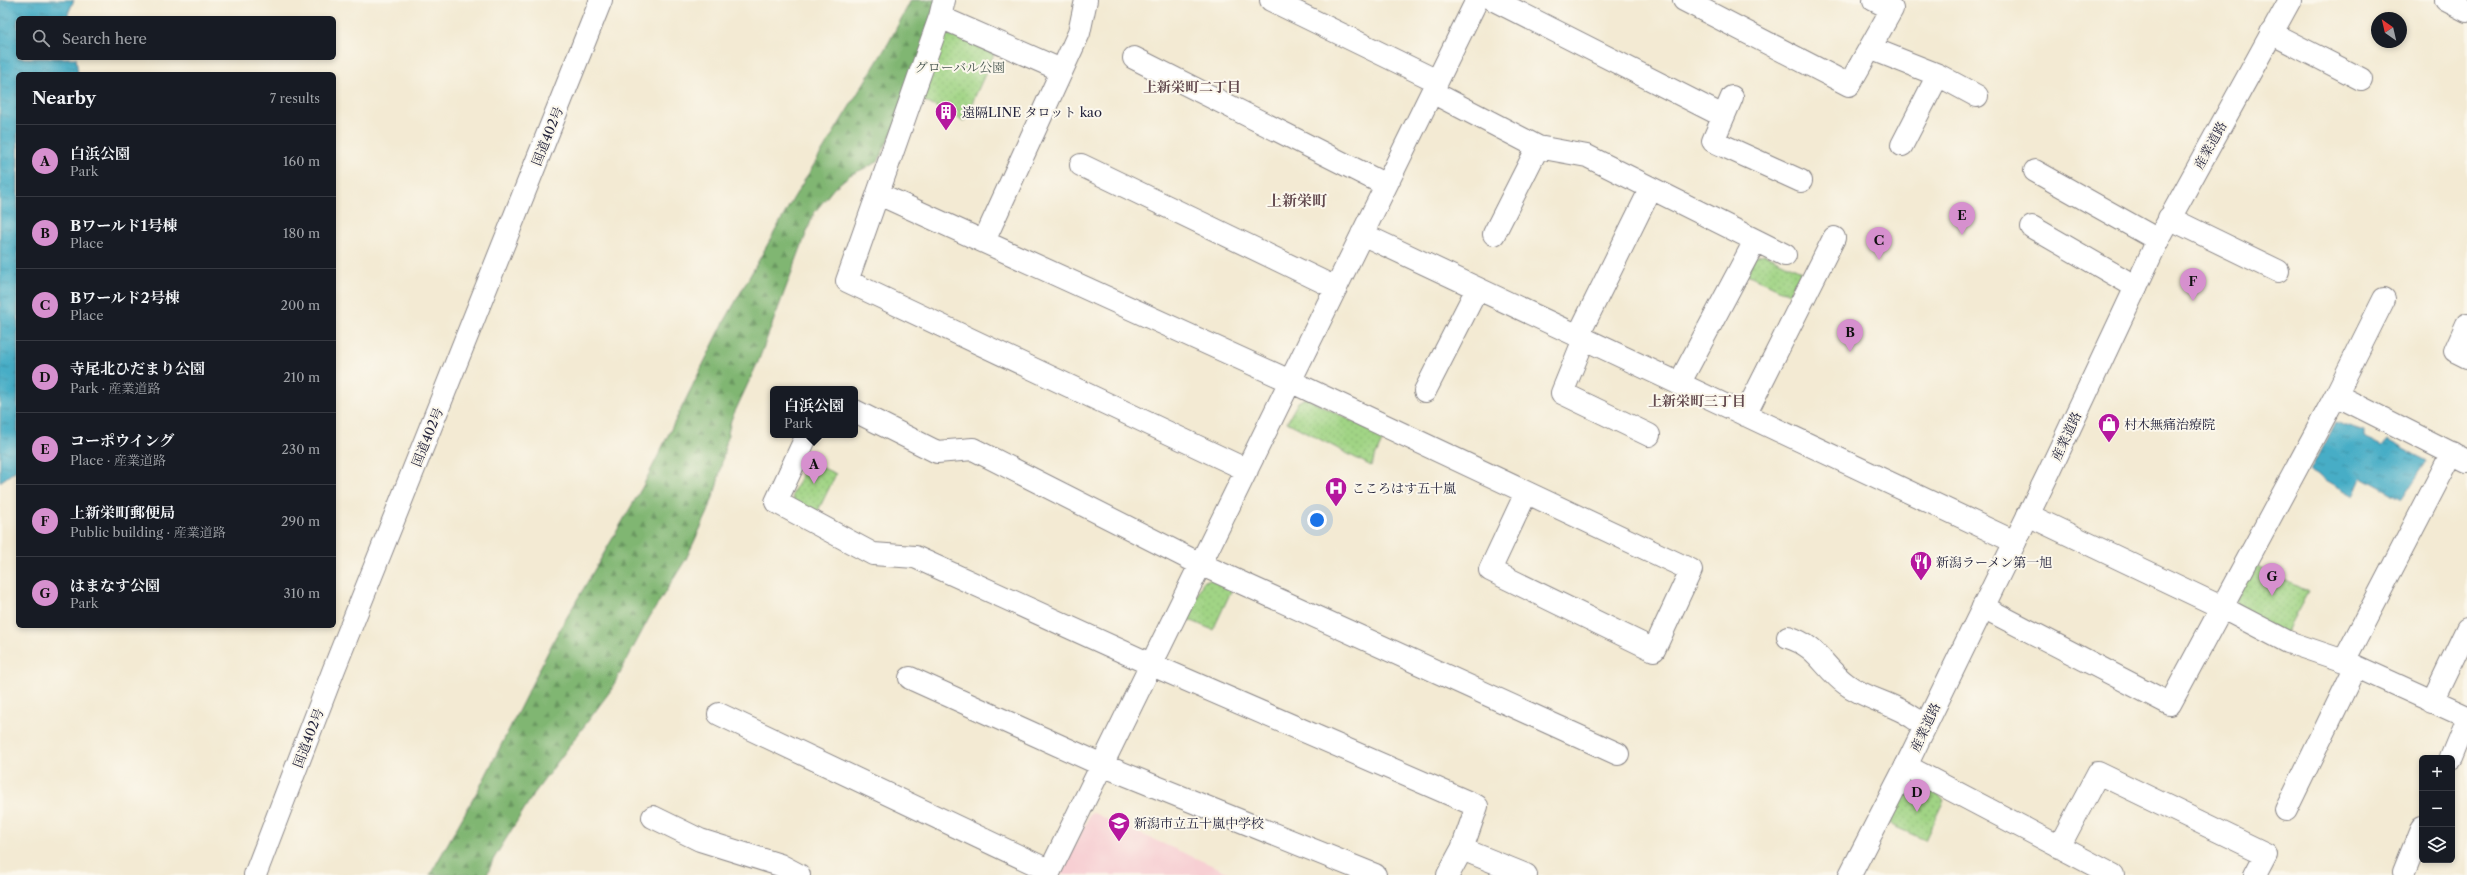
<!DOCTYPE html>
<html lang="en">
<head>
<meta charset="utf-8">
<style>
	:root { --surface:#171b24; --page:#20242c; --text:#f1f3f6; --muted:#9ea1a6; --line:#363941; --accent:#d690ce }
	body { margin:0; font-family:"Libre Caslon Text","Noto Serif JP",serif; background:var(--page); color:var(--text) }
	.controls { position:absolute; right:12px; bottom:12px; display:grid; overflow:hidden; border-radius:6px; box-shadow:0 2px 6px #0003 }
	.controls button { width:36px; height:36px; display:grid; place-items:center; padding:0; border:0; border-bottom:1px solid var(--line); background:var(--surface); color:var(--text); font:20px sans-serif }
	.compass { position:absolute; left:2371px; top:12px; width:36px; height:36px; border-radius:50%; background:var(--surface); box-shadow:0 2px 6px #0003; rotate:326deg }
	.you { position:absolute; left:1317px; top:520px; width:14px; height:14px; margin:-10px; border:3px solid #fff; border-radius:50%; background:#1a73e8; box-shadow:0 0 0 6px #1a73e833 }
	.badge { display:grid; place-items:center; width:26px; height:26px; border-radius:50%; background:var(--accent); color:#111; font-size:13px; font-weight:700 }
	.pin { position:absolute; translate:-50% -33px; filter:drop-shadow(0 1px 2px #0008) }
	.pin::after { content:''; position:absolute; top:21px; width:14px; height:12px; background:inherit; clip-path:polygon(0 0,100% 0,50% 100%) }
	.popup { position:absolute; left:770px; top:386px; width:88px; height:52px; box-sizing:border-box; display:grid; place-content:center; border-radius:6px; background:var(--surface); filter:drop-shadow(0 1px 3px #0005); font-size:13px; white-space:nowrap; color:var(--muted) }
	.popup b { font-size:15px; color:var(--text) }
	.popup::after { content:''; position:absolute; left:50%; top:100%; margin-left:-8px; border:8px solid transparent; border-top-color:var(--surface) }
	.list { margin:0; padding:0; list-style:none }
	h2 { display:flex; justify-content:space-between; align-items:center; height:52px; margin:0; padding:0 16px; font-size:17px }
	h2 small { font-size:13px; font-weight:400; color:var(--muted) }
	.list li { display:grid; grid-template-columns:26px 1fr auto; gap:12px; align-items:center; box-sizing:border-box; height:72px; padding:0 16px; border-top:1px solid var(--line) }
	.list b { display:block; font-size:15px; white-space:nowrap }
	.list p { margin:0; font-size:13px; white-space:nowrap; color:var(--muted) }
	.list em { font-size:13px; font-style:normal; color:var(--muted) }
	.icon { flex:none; width:22px; height:22px; fill:none; stroke:currentColor; stroke-width:2; stroke-linecap:round; stroke-linejoin:round }
	.map { position:relative; flex:none; width:2467px; height:875px; overflow:hidden }
	.search { position:absolute; background:var(--surface); box-shadow:0 2px 6px #0003; left:16px; top:16px; width:320px; height:44px; display:flex; align-items:center; gap:10px; box-sizing:border-box; padding:0 14px; border-radius:6px; color:var(--muted); font-size:15px }
	.panel { position:absolute; background:var(--surface); box-shadow:0 2px 6px #0003; left:16px; top:72px; width:320px; height:556px; border-radius:6px }
	.map>svg:first-child { display:block }
	.built { fill:#f7cfd3 }
	.forest { fill:url(#forest-firs); stroke:#516c56 }
	.park { fill:url(#park-dots); stroke:#627b60 }
	.water { fill:url(#water-ripples); stroke:#346880 }
	.lines { fill:none; stroke-linecap:round; stroke-linejoin:round }
	.street-casing { stroke:#8a8687; stroke-width:24 }
	.secondary-casing { stroke:#8a8687; stroke-width:24 }
	.highway-casing { stroke:#8a8687; stroke-width:24 }
	.street { stroke:#fff; stroke-width:22 }
	.secondary { stroke:#fff; stroke-width:22 }
	.highway { stroke:#fff; stroke-width:22 }
	.labels { text-anchor:middle; dominant-baseline:central; stroke-width:4; stroke-linejoin:round; paint-order:stroke }
	.park-label { font-size:13px; fill:#485751; stroke:#fbf7ec }
	.poi-label { font-size:13px; fill:#22223b; stroke:#fbf7ec; text-anchor:start }
	.street-label { font-size:13px; fill:#22223b; stroke:#fbf7ec }
	.neighbourhood-label { font-size:14px; font-weight:bold; fill:#634a4f; stroke:#fbf7ec }
	.quarter-label { font-size:15px; font-weight:bold; fill:#634a4f; stroke:#fbf7ec }
</style>
</head>
<body>
<div class="map">
<svg width="2467" height="875" viewBox="0 0 2467 875">
	<defs>
		<pattern id="forest-firs" width="22" height="20" patternUnits="userSpaceOnUse"><rect width="22" height="20" fill="#80b672"/><path d="M5 1l3.5 6h-7zM16 11l3.5 6h-7z" fill="#68945f"/></pattern>
		<pattern id="park-dots" width="8" height="8" patternUnits="userSpaceOnUse"><rect width="8" height="8" fill="#a1d485"/><path d="M2 2h.1M6 6h.1" fill="none" stroke="#8ab674" stroke-width="1.8" stroke-linecap="round"/></pattern>
		<pattern id="water-ripples" width="26" height="14" patternUnits="userSpaceOnUse"><rect width="26" height="14" fill="#47adc6"/><path d="M2 4q2-2 4 0t4 0M15 11q2-2 4 0t4 0" fill="none" stroke="#3b8ca2"/></pattern>
	</defs>
	<rect width="100%" height="100%" fill="#fbf7ec"/>
	<filter id="ink" filterUnits="userSpaceOnUse"><feTurbulence type="fractalNoise" baseFrequency=".025" numOctaves="2"/><feDisplacementMap in="SourceGraphic" scale="8" xChannelSelector="R" yChannelSelector="G"/><feConvolveMatrix kernelMatrix="1 2 1 2 8 2 1 2 1" color-interpolation-filters="sRGB"/></filter>
	<filter id="wash" filterUnits="userSpaceOnUse"><feTurbulence type="fractalNoise" baseFrequency=".012" numOctaves="4" result="noise"/><feDisplacementMap in="SourceGraphic" scale="16" xChannelSelector="R" yChannelSelector="G"/><feGaussianBlur stdDeviation="0.9" result="paint"/><feColorMatrix in="noise" values="0 0 0 0 0 0 0 0 0 0 0 0 0 0 0 0 0 1.4 0 .05"/><feComposite in="paint" operator="in"/></filter>
	<g filter="url(#wash)">
		<rect width="100%" height="100%" fill="#f3ead3"/>
		<path class="built" d="M1091 812 1234 875H1061Z"/>
		<path class="forest" d="M911 0H954L878 162 850 175 834 188 814 213 758 362 731 420 717 485 708 512 686 559 649 618 611 690 533 795 493 860 487 875H430L482 783 556 636 643 486 723 324 793 199 889 42Z"/>
		<path class="park" d="M951 33 994 54 964 121 922 100 942 36Z
			M1764 254 1801 271 1789 294 1747 274 1755 257Z
			M1306 398 1384 437 1371 466 1287 422 1298 402Z
			M808 461 836 474 816 515 795 505 792 495Z
			M2255 565 2308 592 2286 633 2238 609 2236 601Z
			M1213 578 1233 587 1213 630 1187 619 1203 582Z
			M1921 784 1944 800 1925 840 1889 824 1907 788Z"/>
		<path class="water" d="M0 0H74L68 14 69 18H18V58H76L78 74H18V469L0 482Z
			M2335 422 2364 432V438L2382 446 2387 440 2427 461 2402 499 2362 477 2354 496 2310 471Z"/>
	</g>
	<g filter="url(#ink)">
		<g class="lines">
			<g class="street-casing">
				<path id="street" d="M944 0 940 17 847 281 1247 470
					M1271 0 1437 81
					M1494 0 1723 116
					M1684 0 1849 85 1892 9 1874 0
					M2446 0 2467 11
					M940 17 1061 70
					M2271 33 2361 79
					M1870 48 1938 75 1977 96
					M1134 58 1386 185
					M1432 92 1538 147 1587 156 1785 255
					M1732 97 1713 141 1801 181
					M1902 145 1938 75
					M1081 165 1336 288
					M2035 171 2158 240
					M879 194 1290 381 1691 570 1654 650 1490 570 1526 493
					M2169 218 2278 271
					M2032 227 2136 287
					M1362 234 2015 542
					M1494 234 1538 147
					M984 241 1079 33 1086 0
					M2467 324 2455 351 2467 357
					M1578 336 1651 188
					M1584 339 1562 393 1649 435
					M1679 384 1755 241
					M1425 391 1477 289
					M2336 395 2384 299
					M855 411 937 452 973 449 1200 564 1618 754
					M1745 415 1834 238
					M807 435 776 502 873 554 915 557 1150 664 1477 806 1462 849
					M2028 515 2221 607 2288 642 2344 661 2467 717
					M1983 607 2170 704 2336 395 2467 461
					M1788 637C1819 647 1822 666 1846 684 1863 697 1886 702 1904 712 1911 716 1918 721 1925 725
					M2344 661 2452 453
					M910 678 1102 765 1375 875
					M2432 702 2467 629
					M719 714 1050 871
					M2451 758 2467 719
					M1906 766 2113 875
					M2286 810 2355 668
					M653 817 700 840 780 865 799 875
					M2059 847 2098 773 2266 854 2255 875
					M2404 872 2422 827
					M1048 875 1477 0
					M1448 875 1462 849 1526 875"/>
			</g>
			<g class="secondary-casing">
				<path id="secondary" d="M1850 875 1906 766 2051 468 2158 240 2290 0"/>
			</g>
			<g class="highway-casing">
				<path id="highway" d="M255 875 334 669 601 0"/>
			</g>
			<use href="#street" class="street"/>
			<use href="#secondary" class="secondary"/>
			<use href="#highway" class="highway"/>
		</g>
	</g>
	<defs>
		<g id="building-pin" transform="scale(1.15)"><path d="M0 17L-7.5 6A9.5 9.5 0 1 1 7.5 6Z" fill="#b5179e" stroke="#fbf7ec"/><path d="M-4-6H4V6H1V3H-1V6H-4ZM-2.5-4.3h1.7v1.8h-1.7ZM.8-4.3h1.7v1.8H.8ZM-2.5-1h1.7V.8h-1.7ZM.8-1h1.7V.8H.8Z" fill="#fff"/></g>
		<g id="shop-pin" transform="scale(1.15)"><path d="M0 17L-7.5 6A9.5 9.5 0 1 1 7.5 6Z" fill="#b5179e" stroke="#fbf7ec"/><path d="M-5-2.5h2.3a2.7 3.5 0 0 1 5.4 0H5L5.5 6h-11ZM-1.5-2.5h3a1.5 2.3 0 0 0-3 0Z" fill="#fff"/></g>
		<g id="hospital-pin" transform="scale(1.15)"><path d="M0 17L-7.5 6A9.5 9.5 0 1 1 7.5 6Z" fill="#b5179e" stroke="#fbf7ec"/><path d="M-5-5h3v3.5h4V-5h3V5h-3V1.5h-4V5h-3Z" fill="#fff"/></g>
		<g id="restaurant-pin" transform="scale(1.15)"><path d="M0 17L-7.5 6A9.5 9.5 0 1 1 7.5 6Z" fill="#b5179e" stroke="#fbf7ec"/><path d="M-5-6h1v4h1v-4h1v4h1v-4h1v5L-1.5 .5V6h-2V.5L-5-1ZM5-6V6H3V1.5H1.5Q1.5-4 5-6Z" fill="#fff"/></g>
		<g id="school-pin" transform="scale(1.15)"><path d="M0 17L-7.5 6A9.5 9.5 0 1 1 7.5 6Z" fill="#b5179e" stroke="#fbf7ec"/><path d="M0-5L7-2L0 1L-7-2ZM-4 1L0 2.5L4 1V4Q0 6-4 4Z" fill="#fff"/></g>
	</defs>
	<g fill-rule="evenodd">
		<use href="#building-pin" x="946" y="112"/>
		<use href="#shop-pin" x="2109" y="424"/>
		<use href="#hospital-pin" x="1336" y="488"/>
		<use href="#restaurant-pin" x="1921" y="562"/>
		<use href="#school-pin" x="1119" y="823"/>
	</g>
	<g class="labels">
		<g class="park-label">
			<text x="960" y="67">グローバル公園</text>
		</g>
		<g class="poi-label">
			<text x="962" y="112">遠隔LINE タロット kao</text>
			<text x="2124" y="424">村木無痛治療院</text>
			<text x="1352" y="488">こころはす五十嵐</text>
			<text x="1936" y="562">新潟ラーメン第一旭</text>
			<text x="1134" y="823">新潟市立五十嵐中学校</text>
		</g>
		<g class="street-label">
			<text transform="translate(547 136) rotate(-68)">国道402号</text>
			<text transform="translate(2210 145) rotate(-61)">産業道路</text>
			<text transform="translate(2066 436) rotate(-65)">産業道路</text>
			<text transform="translate(427 437) rotate(-68)">国道402号</text>
			<text transform="translate(1925 727) rotate(-65)">産業道路</text>
			<text transform="translate(308 738) rotate(-69)">国道402号</text>
		</g>
		<g class="neighbourhood-label">
			<text x="1192" y="87">上新栄町二丁目</text>
			<text x="1697" y="401">上新栄町三丁目</text>
		</g>
		<g class="quarter-label">
			<text x="1297" y="200">上新栄町</text>
		</g>
	</g>
</svg>
<div class="controls">
<button>+</button>
<button>−</button>
<button><svg class="icon" aria-label="layers" viewBox="0 0 24 24"><path d="M12 4l9 5-9 5-9-5zM3 14l9 5 9-5"/></svg></button>
</div>
<svg class="compass" viewBox="-18 -18 36 36"><path d="M0-13l5 13h-10z" fill="#e53935"/><path d="M0 13l5-13h-10z" fill="#9ea1a6"/></svg>
<div class="you"></div>
<div class="pin badge" style="left:814px;top:484px">A</div>
<div class="popup"><b>白浜公園</b>Park</div>
<div class="pin badge" style="left:1850px;top:352px">B</div>
<div class="pin badge" style="left:1879px;top:260px">C</div>
<div class="pin badge" style="left:1917px;top:812px">D</div>
<div class="pin badge" style="left:1962px;top:235px">E</div>
<div class="pin badge" style="left:2193px;top:301px">F</div>
<div class="pin badge" style="left:2272px;top:596px">G</div>
<div class="search"><svg class="icon" aria-label="search" viewBox="0 0 24 24"><circle cx="10" cy="10" r="6"/><path d="M15 15l6 6"/></svg>Search here</div>
<section class="panel">
<h2>Nearby<small>7 results</small></h2>
<ul class="list">
<li><span class="badge">A</span><div><b>白浜公園</b><p>Park</p></div><em>160 m</em></li>
<li><span class="badge">B</span><div><b>Bワールド1号棟</b><p>Place</p></div><em>180 m</em></li>
<li><span class="badge">C</span><div><b>Bワールド2号棟</b><p>Place</p></div><em>200 m</em></li>
<li><span class="badge">D</span><div><b>寺尾北ひだまり公園</b><p>Park · 産業道路</p></div><em>210 m</em></li>
<li><span class="badge">E</span><div><b>コーポウイング</b><p>Place · 産業道路</p></div><em>230 m</em></li>
<li><span class="badge">F</span><div><b>上新栄町郵便局</b><p>Public building · 産業道路</p></div><em>290 m</em></li>
<li><span class="badge">G</span><div><b>はまなす公園</b><p>Park</p></div><em>310 m</em></li>
</ul>
</section>
</div>
</body>
</html>
